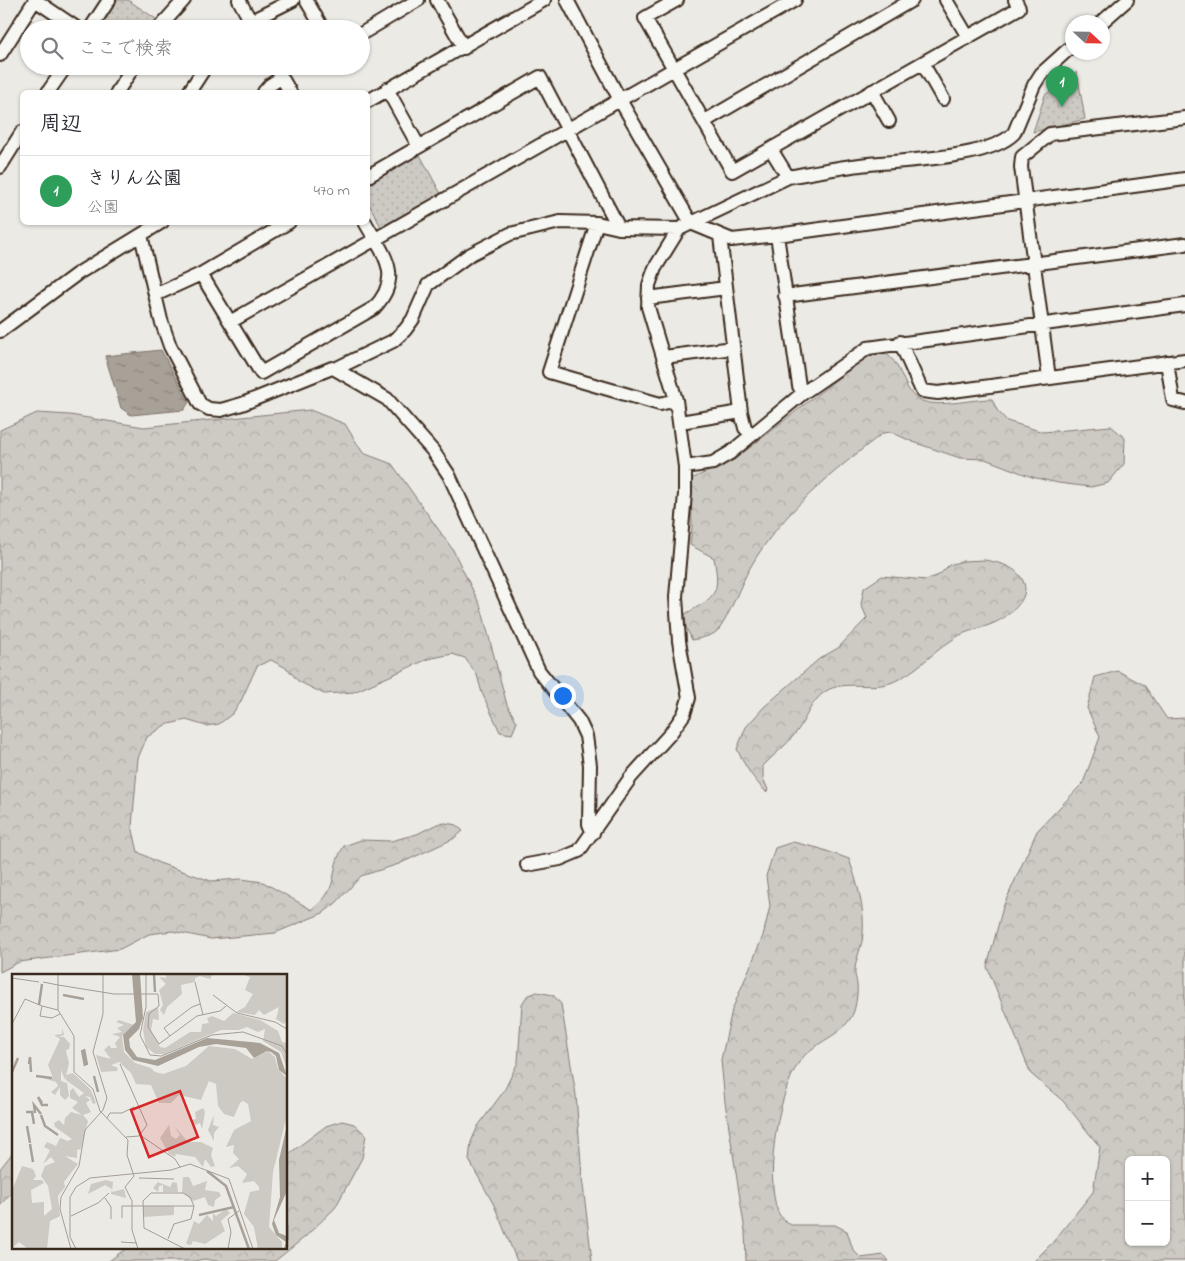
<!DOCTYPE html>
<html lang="ja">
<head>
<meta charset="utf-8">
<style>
	:root { --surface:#fff; --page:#f7f7f7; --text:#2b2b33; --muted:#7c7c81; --line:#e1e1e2; --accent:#1f6fb2 }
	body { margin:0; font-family:"Indie Flower","Klee One",sans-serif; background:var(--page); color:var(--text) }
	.controls { position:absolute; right:15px; bottom:15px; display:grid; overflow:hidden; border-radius:8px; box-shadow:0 1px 4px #0004 }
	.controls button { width:45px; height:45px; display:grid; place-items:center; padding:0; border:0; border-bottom:1px solid var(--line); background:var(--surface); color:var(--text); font:25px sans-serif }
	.compass { position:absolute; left:1065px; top:15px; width:45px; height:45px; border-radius:50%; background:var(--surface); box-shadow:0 1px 4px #0004; rotate:112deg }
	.you { position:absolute; left:562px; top:695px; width:18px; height:18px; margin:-12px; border:4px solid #fff; border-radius:50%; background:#1a73e8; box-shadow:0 0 0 8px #1a73e833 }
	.badge { display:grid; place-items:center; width:32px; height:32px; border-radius:50%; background:var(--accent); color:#fff; font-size:16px; font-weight:700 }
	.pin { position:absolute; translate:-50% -41px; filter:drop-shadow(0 1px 2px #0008) }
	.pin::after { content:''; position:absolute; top:26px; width:18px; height:15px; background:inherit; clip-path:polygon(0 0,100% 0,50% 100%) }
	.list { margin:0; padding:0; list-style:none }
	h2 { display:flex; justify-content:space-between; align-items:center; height:65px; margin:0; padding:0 20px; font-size:21px }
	h2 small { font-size:16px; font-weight:400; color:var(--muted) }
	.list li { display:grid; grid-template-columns:32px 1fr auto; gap:15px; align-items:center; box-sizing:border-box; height:70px; padding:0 20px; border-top:1px solid var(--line) }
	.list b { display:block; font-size:19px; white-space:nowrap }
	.list p { margin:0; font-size:16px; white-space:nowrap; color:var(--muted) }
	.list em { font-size:16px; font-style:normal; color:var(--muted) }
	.icon { flex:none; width:28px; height:28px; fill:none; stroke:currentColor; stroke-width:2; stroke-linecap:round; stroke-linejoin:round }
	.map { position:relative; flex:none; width:1185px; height:1261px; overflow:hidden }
	.search { position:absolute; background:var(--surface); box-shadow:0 1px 4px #0004; left:20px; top:20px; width:350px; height:55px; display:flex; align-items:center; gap:12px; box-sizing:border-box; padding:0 18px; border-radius:28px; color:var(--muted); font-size:19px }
	.panel { position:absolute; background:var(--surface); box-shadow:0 1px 4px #0004; left:20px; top:90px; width:350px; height:135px; border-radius:8px }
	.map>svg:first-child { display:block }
	.forest { fill:url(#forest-crowns); stroke:#847a71; fill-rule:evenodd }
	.park { fill:url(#park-dots); stroke:#847a71 }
	.water { fill:url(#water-ripples); stroke:#7c7167 }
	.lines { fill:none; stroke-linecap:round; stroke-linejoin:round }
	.minor-casing { stroke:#3b2a1e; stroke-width:16 }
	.minor { stroke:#f6f6f2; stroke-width:12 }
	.inset-river { fill:none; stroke:#a8a198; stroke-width:2.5 }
	.inset-road { fill:none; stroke:#a59d95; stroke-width:1 }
	.view { fill:#d62828; fill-opacity:0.15; stroke:#d62828; stroke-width:2.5 }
	.inset-edge { fill:none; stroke:#3b2a1e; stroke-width:2.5 }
</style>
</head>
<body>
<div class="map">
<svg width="1185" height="1261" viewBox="0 0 1185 1261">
	<defs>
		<pattern id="forest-crowns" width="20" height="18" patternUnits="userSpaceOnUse" patternTransform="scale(1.25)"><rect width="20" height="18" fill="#cdcac4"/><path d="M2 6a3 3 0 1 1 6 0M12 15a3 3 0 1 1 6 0" fill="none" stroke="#b1aea8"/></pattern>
		<pattern id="park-dots" width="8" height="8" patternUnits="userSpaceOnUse" patternTransform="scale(1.25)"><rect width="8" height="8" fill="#cdcac4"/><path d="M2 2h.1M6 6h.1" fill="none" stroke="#b1aea8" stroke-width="1.8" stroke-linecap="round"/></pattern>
		<pattern id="water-ripples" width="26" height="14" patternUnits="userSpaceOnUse" patternTransform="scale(1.25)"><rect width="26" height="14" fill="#a8a198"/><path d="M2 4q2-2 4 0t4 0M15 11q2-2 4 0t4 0" fill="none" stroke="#8a837b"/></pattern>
	</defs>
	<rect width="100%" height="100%" fill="#ebeae5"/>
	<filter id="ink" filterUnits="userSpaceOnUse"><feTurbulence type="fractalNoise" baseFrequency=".02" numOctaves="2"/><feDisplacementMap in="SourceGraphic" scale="10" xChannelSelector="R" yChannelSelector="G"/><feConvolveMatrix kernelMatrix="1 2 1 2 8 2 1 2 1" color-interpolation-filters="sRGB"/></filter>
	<g filter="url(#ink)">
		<path class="forest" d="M881 352C904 359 901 394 922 401 940 408 971 399 992 399L997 410 1007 421 1043 432 1111 426 1125 438 1124 464 1108 483 1091 487 1058 483 1032 477 985 459 960 458 913 442 891 432 883 433C834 471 782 512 751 566 740 585 732 610 720 628 714 636 702 638 692 640L686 627 685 614C715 597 721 595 714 558L690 545 692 527 691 479 734 460 865 357Z
			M310 410 345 424 363 453 392 464 453 550 481 607 507 705 517 722 512 734 500 732 482 693 477 675 465 658 452 654 428 659 354 692 324 694 298 681 288 669 271 660 257 666 240 703 232 714 219 724 206 726 186 720 165 725 147 737 138 758 132 826 138 852 159 863 211 881 241 879 263 882 312 910C343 885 327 872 344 846L361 840 391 841 417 834 437 824 446 823 456 825 463 831 453 839 399 864 361 876 336 903 323 913 275 933 211 939 172 931 149 934 120 949 19 962 0 972V430L37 413 70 415 144 427Z
			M985 560C1000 563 1016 566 1023 581 1032 598 1008 617 994 623 981 629 967 630 955 638 933 652 916 672 893 682 871 691 846 679 826 691 809 702 807 719 795 734 786 746 773 755 763 766V778L768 790 766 792C754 780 744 765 737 749L746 727 764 707 819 659 838 648 867 618 861 604 864 588 882 576 926 580 939 575 949 565 963 561Z
			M1118 671 1144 685 1167 719 1185 718V1261H1034L1053 1242 1093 1192 1100 1147 1063 1101 1031 1074 987 967 1003 907 1037 831 1083 783 1100 737 1087 708 1095 677ZM1129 1160H1166V1242H1129Z
			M793 842 818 848 849 859C857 882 865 908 863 933 863 945 855 960 855 970 854 975 857 980 857 985 858 992 856 1004 854 1011 845 1035 820 1039 804 1056 778 1084 764 1177 778 1212 780 1217 787 1222 791 1225H835L847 1231 853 1250 861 1258 884 1255 889 1261H746L745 1231 725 1102 721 1060 732 1010 763 936 770 906 766 876 775 848Z
			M537 992 553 995 561 1004 576 1095 582 1177 592 1261H517L494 1205 469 1160 471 1142 478 1126 504 1091 518 1062 522 1004 527 996Z
			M342 1121 354 1124 366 1135 362 1158 335 1208 305 1237 275 1261H217L204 1259 194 1261H109L128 1247H286V1156L326 1126Z
			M14 1151V1190L0 1205V1169Z"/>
		<path class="park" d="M116 0H128L159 21 154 29H97Z
			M1077 72 1085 119 1033 132 1045 95Z
			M420 155 441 194 381 227 368 202V184Z"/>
		<path class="water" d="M161 350 189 402 184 410 131 415 121 408 105 356Z"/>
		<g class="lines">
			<g class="minor-casing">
				<path id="minor" d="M35 0 78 29
					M239 0 255 29
					M306 0 323 29
					M437 0 464 48
					M567 0 620 100 691 223 732 240 777 235 1185 179
					M677 0 645 18 732 171 1019 8 1015 0
					M946 0 968 37
					M1102 22 1127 0
					M90 29 109 0
					M158 29 184 0
					M242 29 251 21 293 0
					M361 34 418 0
					M0 55 35 0
					M923 64 943 99
					M275 66 290 92
					M387 89 418 145
					M872 91 889 121
					M48 92 66 66
					M117 92 134 66
					M189 92 206 66
					M264 92 270 85 281 78
					M368 101 544 0
					M705 121 912 0
					M0 167 22 132
					M368 176 540 77 619 228
					M788 177C810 173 831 169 852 166 892 160 987 161 1014 133L1034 85 1041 74 1072 46
					M597 223 549 372 660 404 676 400
					M141 235 161 320 170 346 200 404 209 409 221 410 242 404 332 368 335 369 393 341 405 330 413 319 428 285 469 255 510 234 560 222 597 223 619 228 679 229 788 177 772 151
					M777 235 799 386 803 393
					M720 236 741 412 745 428 751 434
					M201 274 261 373 374 308C405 275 382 253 365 222
					M155 295 201 274 289 222
					M785 296 1185 244
					M648 298 726 288
					M230 322 795 0
					M0 331 77 274 162 222
					M900 342 922 391 938 393 1185 360
					M664 357 733 348
					M1167 362 1173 400 1185 403
					M335 369 387 399 433 451 449 475 539 671 579 721 586 736 590 765 589 824 593 833
					M1049 378 1021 167 1022 157 1050 134 1185 118
					M680 422 741 412
					M685 467 713 463 730 453 803 393 868 348 1185 305
					M527 865 560 859 579 851 631 777 670 734 684 714 689 698 679 641 676 597 685 494V467L676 400 648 307 649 285 655 268 679 229"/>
			</g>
			<use href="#minor" class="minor"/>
		</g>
	</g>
	<g transform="translate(12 974)">
		<rect width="275" height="275" fill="#ebeae5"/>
		<path d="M154 0H201L198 5 188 2 183 4V8L169 11 170 20 155 33 152 41 148 36 151 31 147 16 154 10 147 3 154 4ZM229 0H275V47L272 50 264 45 267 33 252 41 247 36 243 41 224 38 233 33 241 20 233 16 238 3ZM146 33 147 46 141 45 139 56 148 73 153 74 178 58H189L190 50 197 49 195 44 200 42 212 47 221 39 248 46 266 57 270 68 275 69V95L269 78 251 67 253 55 246 58 235 53 227 56H209L152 80H143L134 73 131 56 134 38ZM107 46 122 51 110 62 112 78 123 89 139 94 143 98 151 100 174 92 197 72 223 75 240 85 256 77 263 83 266 95 275 105V141L261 198 257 253 270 268V275H246L242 253 232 240 238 218 247 216V213L242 207 230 209 235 200 226 192 217 194 227 185 221 179 222 171 214 173 222 156 239 147 236 130 231 127 228 129 222 143 212 140 206 132 204 110 197 107 189 126 167 121 159 129H147L139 111 124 110 119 99 107 88 99 91 106 94 105 97 89 98 84 81 99 85 92 76 97 71 99 74H105L103 69 108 63 100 60 110 58 105 54 112 51 104 48ZM50 54 52 61 46 63H52L58 70 57 75 52 77 49 97V107L55 109 57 122 53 126 48 121V113L43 121 39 118 46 112 44 108 31 104H41L36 91 48 65 42 61 50 60ZM61 99 79 116 84 129 81 130 78 123 73 122 78 126 74 129 79 138 71 141 76 147 69 175 65 176V184L53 182 66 190 52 208 53 213 46 222 48 242 38 247 35 275H16L7 268 0 274V216L10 192 21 195 24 202 21 206H30L32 209 19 216 20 229 32 228V242L40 235 36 212 29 202 33 192 43 188 39 183 31 190 38 176 32 173 35 168 44 172 48 164 56 167 60 165 43 153 42 149 47 146 45 144 52 151 53 144 59 138 70 141 60 134 66 128 58 124V117L61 114 67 123 72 119 54 106V101ZM191 134 193 138 190 155 188 149 183 151 180 146 184 145 183 138ZM202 141 201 151 207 153 202 159V167L196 156ZM157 151 159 162 164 165 168 161 162 152 176 168H189L201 174 199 181 203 192 199 193 193 185 191 193 183 183 164 180 163 183 157 180 148 164ZM171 203H177L181 212 195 207 193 216 207 218 209 222 203 226 202 233 196 231 193 223 181 227 170 218ZM94 206 101 208 100 218 112 215 114 224 99 220 100 215 93 211 76 220 79 210ZM146 208 158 213 161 208 165 209 166 218H151V211L147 212 146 218 141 214ZM214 235 218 239 209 247 213 257 193 270 181 267 179 271 174 270 182 247 187 250 195 241 201 247V239L204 242Z" fill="#cdcac4"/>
		<path d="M53 73 57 89 53 106 47 91ZM131 232H162V241L131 243Z" fill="#cdcac4"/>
		<path d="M128 0 131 44 127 55 117 65 118 73 125 83 143 86 195 64 248 69 267 79 275 102 267 96 264 82 259 78 255 77 242 84 234 74 204 70 187 73 146 92 121 86 113 76 111 61 124 48 120 1ZM275 151V217L262 246 267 259 275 262V275H272L274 268 264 261 260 250 268 223 267 186Z" fill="#a8a198"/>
		<path class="inset-river" d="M142 0 143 18M51 21 72 25M27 31 30 10M72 75 75 91M70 76 73 92M17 90 18 83 19 98M0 98 6 84M24 102 40 104M82 102 86 118M30 129 26 123 30 131H36M14 138H20L22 150M23 139 22 131 29 140M29 141 33 152 46 161M15 152 18 169M18 170 21 188M195 197 214 212 237 275M187 241 222 233"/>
		<path class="inset-road" d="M46 0V11L102 20H146L147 32 137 40 136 53 147 70 185 42 208 37 214 32M134 0V33L128 61 138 81 149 82 200 61 231 58 270 72 275 80M0 4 27 8M183 8 191 41M201 21 225 39 263 48 275 55M30 32 46 36V11L31 8M46 36 62 62V98L81 115 88 137 116 166 115 181 122 202 113 213 120 227V256L126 275M0 50 13 25 30 32 28 42 40 44 48 40M158 62 152 54 180 33 188 30M108 90 135 151 127 162 114 163M95 144 98 139H110L122 133M128 161 163 185 168 193M127 204 162 205M93 224 99 233V245M59 242 86 229 97 219M110 244V232H182L179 245 162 250 156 265M109 268 125 269M59 275 48 235 49 223 67 192 73 156 91 136 95 124 81 78 91 40V0M64 275 58 263V223L64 213 78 204 159 196 178 190 217 205 241 275M173 275 132 254 131 227 139 219H171L178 223 182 232M216 275 219 258 216 245 227 237"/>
		<path class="view" d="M168 117 186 163 137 183 119 136Z"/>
		<rect width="275" height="275" class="inset-edge"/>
	</g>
</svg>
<div class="controls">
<button>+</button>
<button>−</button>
</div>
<svg class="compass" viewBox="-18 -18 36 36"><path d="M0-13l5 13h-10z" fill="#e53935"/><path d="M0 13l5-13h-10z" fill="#7c7c81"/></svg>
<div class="you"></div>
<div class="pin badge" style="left:1062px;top:107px;background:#2e9e5b">1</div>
<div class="search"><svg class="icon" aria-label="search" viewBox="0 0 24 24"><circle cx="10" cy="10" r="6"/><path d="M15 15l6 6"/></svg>ここで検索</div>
<section class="panel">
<h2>周辺<small></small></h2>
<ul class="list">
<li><span class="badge" style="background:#2e9e5b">1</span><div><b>きりん公園</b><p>公園</p></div><em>470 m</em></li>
</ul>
</section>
</div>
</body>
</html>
